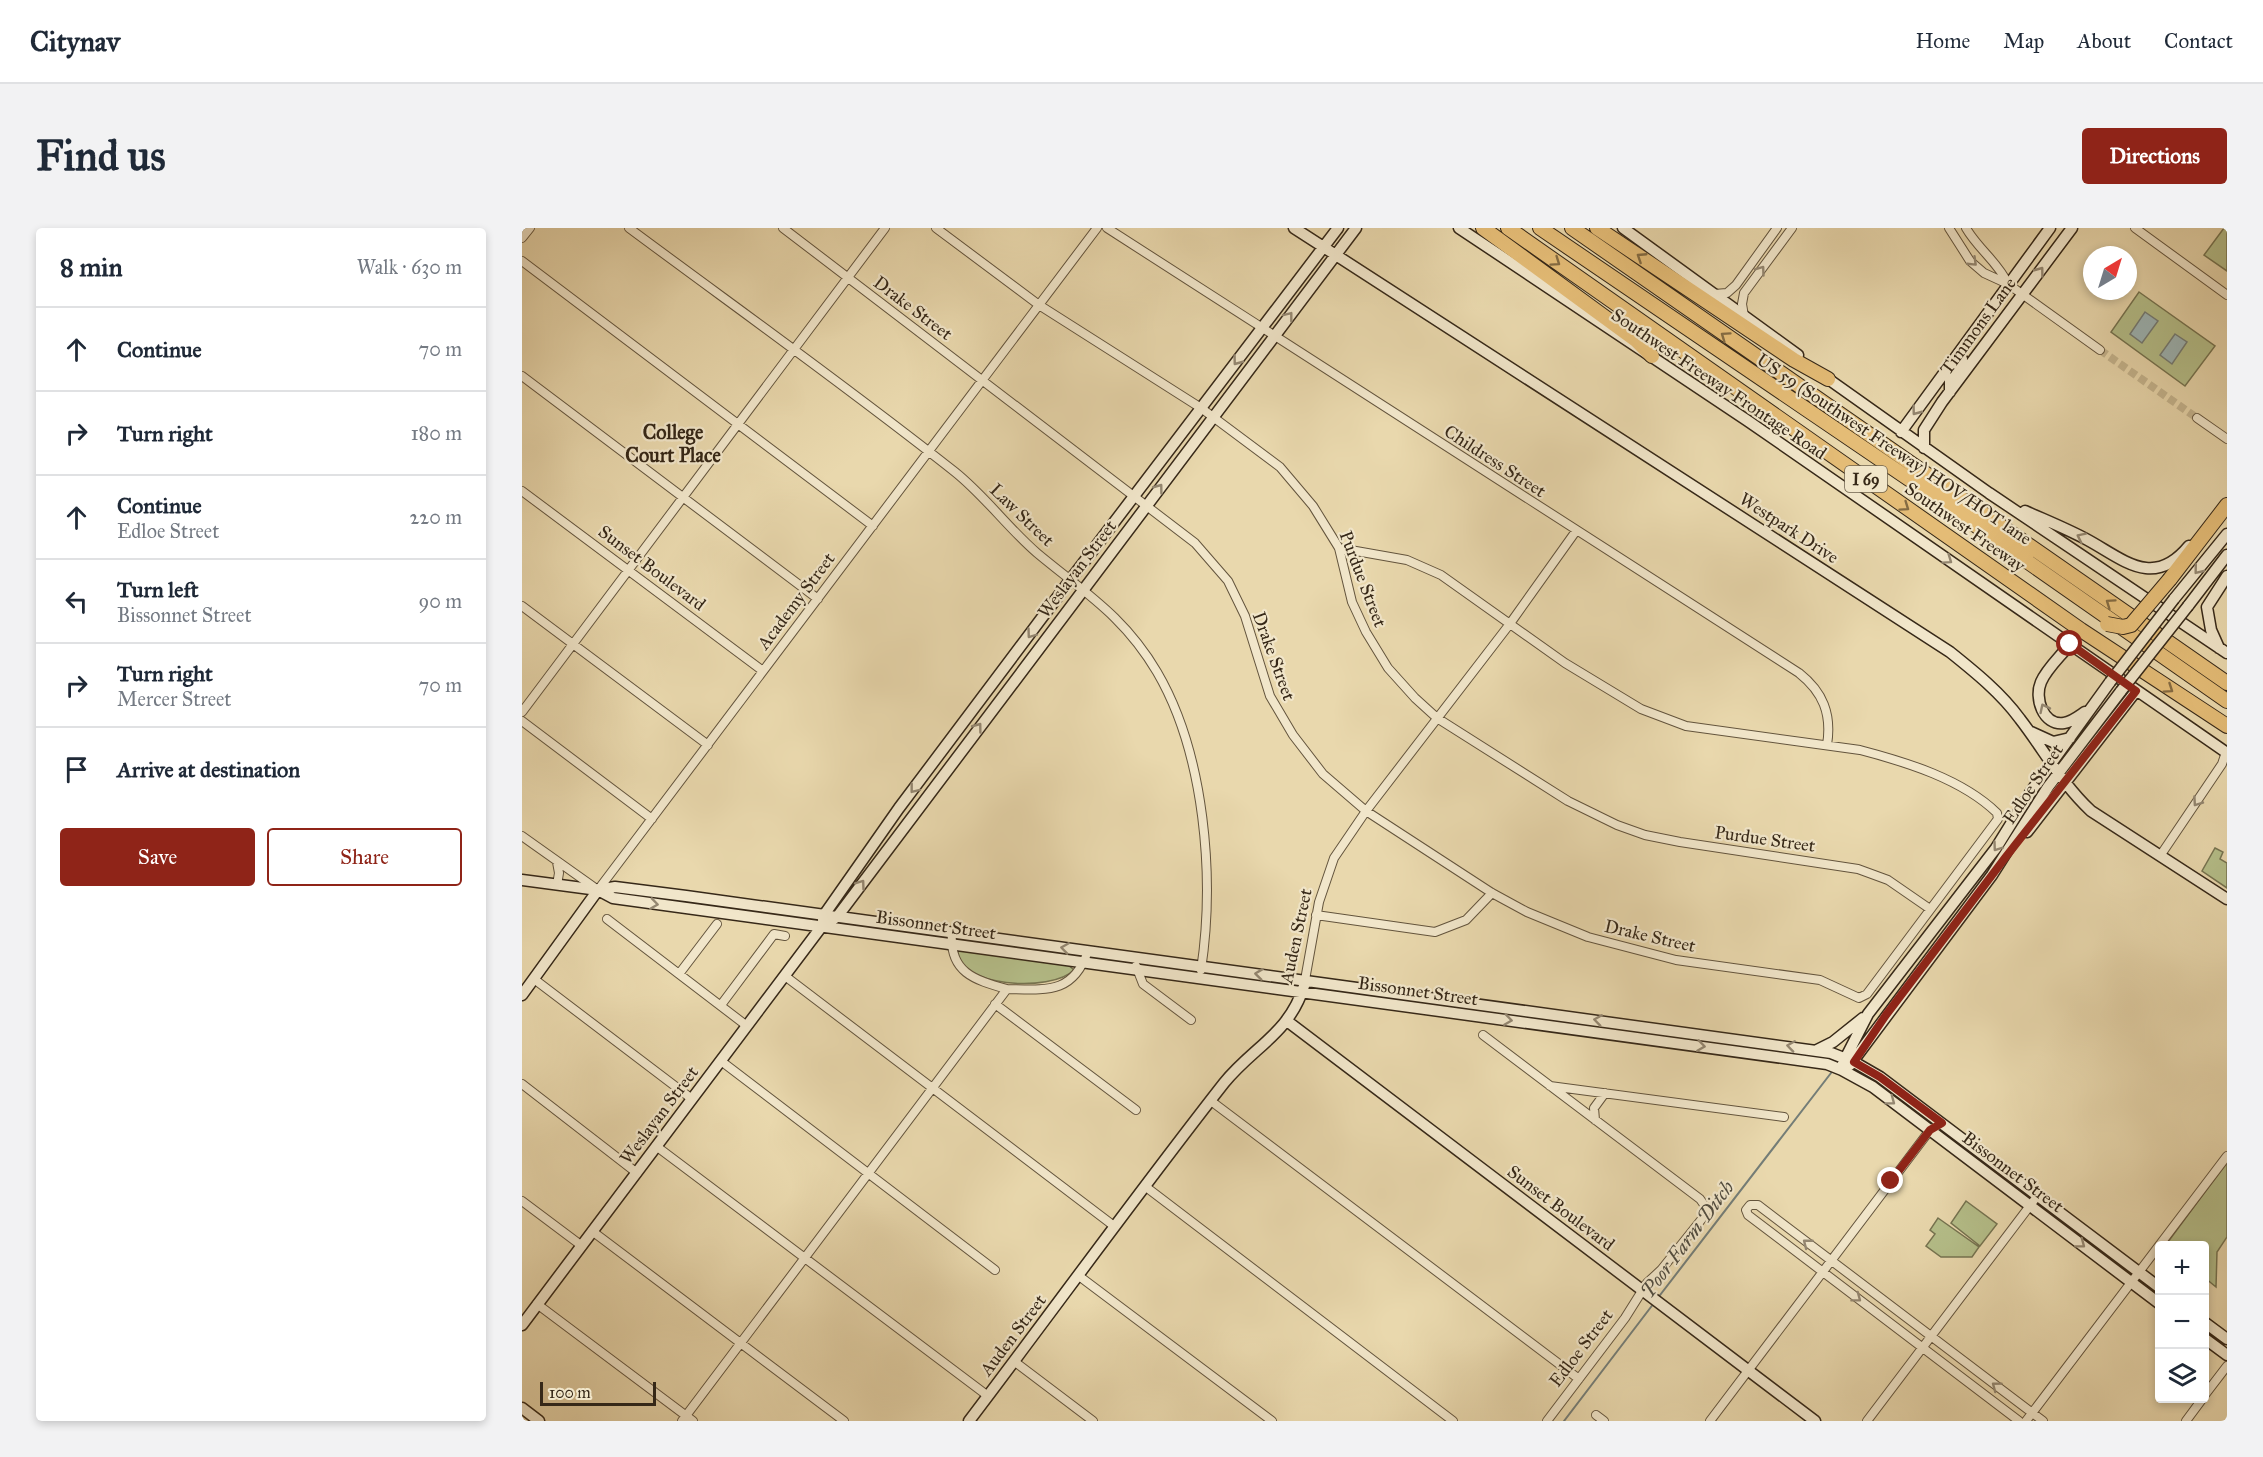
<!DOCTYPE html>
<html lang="en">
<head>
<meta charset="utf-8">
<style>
	:root { --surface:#fff; --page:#f2f2f3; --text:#1f2937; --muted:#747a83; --line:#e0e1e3; --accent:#8f2418 }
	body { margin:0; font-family:"IM FELL Great Primer",serif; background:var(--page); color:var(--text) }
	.controls { position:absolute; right:18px; bottom:18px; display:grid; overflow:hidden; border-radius:6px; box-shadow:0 3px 9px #0003 }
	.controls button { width:54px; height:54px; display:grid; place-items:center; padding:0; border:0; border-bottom:2px solid var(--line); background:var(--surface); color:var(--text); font:30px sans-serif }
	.compass { position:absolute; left:1561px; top:18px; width:54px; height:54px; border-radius:50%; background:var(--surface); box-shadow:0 3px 9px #0003; rotate:38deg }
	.scale { position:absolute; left:18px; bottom:15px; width:116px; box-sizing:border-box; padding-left:6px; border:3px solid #362818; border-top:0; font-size:16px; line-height:21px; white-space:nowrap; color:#362818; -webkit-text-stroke:4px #f1e6ca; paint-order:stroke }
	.stop { position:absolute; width:18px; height:18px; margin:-14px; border:4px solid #8f2418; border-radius:50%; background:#fff }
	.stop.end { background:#8f2418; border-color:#fff; box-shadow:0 2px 6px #0008 }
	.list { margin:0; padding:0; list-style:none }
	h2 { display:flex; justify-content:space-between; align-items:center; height:78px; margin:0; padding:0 24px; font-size:26px }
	h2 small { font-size:20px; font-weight:400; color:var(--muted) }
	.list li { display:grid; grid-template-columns:39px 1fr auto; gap:18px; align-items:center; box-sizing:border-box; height:84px; padding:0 24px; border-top:2px solid var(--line) }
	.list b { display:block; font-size:22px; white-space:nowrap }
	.list p { margin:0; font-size:20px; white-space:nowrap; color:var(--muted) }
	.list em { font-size:20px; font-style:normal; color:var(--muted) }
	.actions { display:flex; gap:12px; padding:18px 24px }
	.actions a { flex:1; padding:14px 0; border:2px solid var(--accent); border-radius:6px; text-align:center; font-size:21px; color:var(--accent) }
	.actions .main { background:var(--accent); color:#fff }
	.icon { flex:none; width:33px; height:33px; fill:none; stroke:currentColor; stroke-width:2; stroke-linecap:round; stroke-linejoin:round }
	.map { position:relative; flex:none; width:1705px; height:1193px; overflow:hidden; border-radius:6px }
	header { display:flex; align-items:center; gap:36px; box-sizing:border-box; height:84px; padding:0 30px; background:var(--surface); border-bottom:2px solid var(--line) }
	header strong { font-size:28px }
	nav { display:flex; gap:33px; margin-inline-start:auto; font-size:21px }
	.intro { display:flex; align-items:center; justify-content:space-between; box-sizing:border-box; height:144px; padding:0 36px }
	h1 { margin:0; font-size:42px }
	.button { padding:15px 27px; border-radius:6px; background:var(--accent); color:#fff; font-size:21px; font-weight:700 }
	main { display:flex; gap:36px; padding:0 36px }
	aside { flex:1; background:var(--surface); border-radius:6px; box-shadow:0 3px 9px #0003 }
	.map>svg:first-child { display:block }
	.green { fill:#b5bf8a; stroke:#767451; stroke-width:1.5 }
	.water { fill:#9db6b7; stroke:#747d77; stroke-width:1.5 }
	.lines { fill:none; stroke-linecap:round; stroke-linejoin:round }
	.stream { stroke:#747d77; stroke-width:2 }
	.street-tunnel { stroke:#c5b58f; stroke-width:8; stroke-dasharray:8 4; stroke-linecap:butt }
	.street-casing { stroke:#63543d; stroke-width:10 }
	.secondary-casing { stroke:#362818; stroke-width:13 }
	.highway-casing { stroke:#362818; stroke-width:16 }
	.street { stroke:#f1e6ca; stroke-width:8 }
	.secondary { stroke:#f1e6ca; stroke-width:10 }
	.highway { stroke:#e4bc76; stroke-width:14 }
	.secondary-bridge-casing { stroke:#362818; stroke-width:13; stroke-linecap:butt }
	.highway-bridge-casing { stroke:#362818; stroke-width:16; stroke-linecap:butt }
	.secondary-bridge { stroke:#f1e6ca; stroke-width:10 }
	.highway-bridge { stroke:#e4bc76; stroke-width:14 }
	.oneway { stroke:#846b42 }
	.oneway2 { stroke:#948771 }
	.route { stroke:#8f2418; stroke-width:8 }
	.labels { text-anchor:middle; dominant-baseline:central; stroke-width:4.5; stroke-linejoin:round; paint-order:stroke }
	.shield { fill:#f1e6ca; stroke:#6e614d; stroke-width:1.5 }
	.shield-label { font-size:16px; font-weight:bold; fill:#362818 }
	.street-label { font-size:18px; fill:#362818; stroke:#f1e6ca }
	.neighbourhood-label { font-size:20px; font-weight:bold; fill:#362818; stroke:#f1e6ca }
	.water-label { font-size:20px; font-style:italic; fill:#504c40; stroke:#f1e6ca }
</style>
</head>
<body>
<header>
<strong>Citynav</strong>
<nav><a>Home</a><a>Map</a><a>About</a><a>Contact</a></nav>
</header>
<div class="intro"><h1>Find us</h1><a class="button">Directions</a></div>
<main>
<aside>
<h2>8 min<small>Walk · 630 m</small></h2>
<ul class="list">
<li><svg class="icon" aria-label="ahead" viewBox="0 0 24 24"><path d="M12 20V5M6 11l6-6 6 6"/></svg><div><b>Continue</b></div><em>70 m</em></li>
<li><svg class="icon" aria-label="right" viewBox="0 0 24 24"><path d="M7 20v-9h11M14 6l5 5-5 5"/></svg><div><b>Turn right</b></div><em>180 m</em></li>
<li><svg class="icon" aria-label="ahead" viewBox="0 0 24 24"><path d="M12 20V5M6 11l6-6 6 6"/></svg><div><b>Continue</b><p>Edloe Street</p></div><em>220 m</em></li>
<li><svg class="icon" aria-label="left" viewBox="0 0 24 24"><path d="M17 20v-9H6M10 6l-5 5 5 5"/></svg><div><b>Turn left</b><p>Bissonnet Street</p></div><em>90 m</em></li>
<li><svg class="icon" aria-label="right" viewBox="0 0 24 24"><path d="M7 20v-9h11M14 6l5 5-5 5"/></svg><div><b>Turn right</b><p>Mercer Street</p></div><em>70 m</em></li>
<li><svg class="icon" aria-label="arrive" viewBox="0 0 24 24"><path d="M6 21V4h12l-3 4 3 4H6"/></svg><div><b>Arrive at destination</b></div></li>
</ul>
<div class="actions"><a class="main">Save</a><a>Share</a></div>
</aside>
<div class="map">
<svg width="1705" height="1193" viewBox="0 0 1705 1193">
	<rect width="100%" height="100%" fill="#e9d8ad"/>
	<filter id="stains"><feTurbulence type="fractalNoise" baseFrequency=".00333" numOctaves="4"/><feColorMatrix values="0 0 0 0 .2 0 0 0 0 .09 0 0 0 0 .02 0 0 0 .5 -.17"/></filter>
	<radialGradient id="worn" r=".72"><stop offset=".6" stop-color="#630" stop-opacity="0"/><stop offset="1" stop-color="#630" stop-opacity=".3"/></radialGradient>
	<path class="green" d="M1702 0H1705V43L1682 27Z
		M1617 64 1693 118 1663 158 1589 104Z
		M1693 620 1701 624 1698 631 1705 635V660L1680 643Z
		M436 722 545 736 552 742C529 765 433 759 436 722Z
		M1705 934V1009L1695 1024 1694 1059 1683 1050 1682 1018H1643Z
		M1444 973 1475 996 1458 1018 1429 995Z
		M1416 990 1457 1019 1450 1029H1419L1404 1018 1413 1006 1408 1002Z"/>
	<path class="water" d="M1623 84 1636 93 1620 115 1608 106Z
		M1653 106 1665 114 1650 136 1638 127Z"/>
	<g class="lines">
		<path class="stream" d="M1135 1071 1309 845
			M1042 1193 1132 1075"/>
		<path class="street-tunnel" d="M1578 122 1675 190"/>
		<g class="street-casing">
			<path id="street" d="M107 0C216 81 327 160 433 244 463 268 486 300 515 325 563 365 602 388 635 444 683 526 693 650 679 742
				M261 0 673 315 706 353 723 388 748 468 771 507 801 546 844 583 970 665 1005 684 1066 709 1154 732 1298 752 1337 770 1345 766 1476 591 1475 585C1440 551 1384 534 1338 522L1164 498 1119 481 1043 435 919 347 885 332 817 320
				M414 0 517 77 679 180 758 239 791 278 817 320 830 374 844 404 866 440 893 470 915 490 1046 573 1095 597 1123 607 1158 614 1336 641 1366 652 1408 681
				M585 0 1277 445C1301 464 1310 486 1305 517
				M1427 0 1448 33 1462 45 1486 56 1578 122
				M1444 0C1456 21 1476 34 1486 56
				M1613 0 1705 67
				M0 10 8 0
				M0 33 351 298
				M1192 66 1205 65 1214 57 1255 0
				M1222 88 1220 76 1222 65 1270 0
				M0 148 296 371
				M1675 190 1705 211
				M0 263 241 443
				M0 378 186 517
				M0 484 363 0
				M0 493 130 591
				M0 608 76 662 575 0
				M1638 628 1700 536 1704 524
				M35 634 37 645 35 657
				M794 687 913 704 944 692 970 665
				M85 691 225 798
				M430 705C427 744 452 752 485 761
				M614 738 621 756 669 792
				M157 746 195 696
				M263 748 592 998
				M12 751 170 871
				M783 752 797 674 812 630 844 583 987 397 1054 303
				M473 776 614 882
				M199 777 252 706 263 708
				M961 807 1178 971 1185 981 1183 987 1139 1042 1125 1055 1103 1090 1025 1193
				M199 833 473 1042
				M0 856 115 945
				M1028 858 1262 889
				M689 873 1057 1151
				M1073 892 1072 880 1083 865
				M134 918 466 1168
				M624 959 931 1193
				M0 973 60 1018
				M70 1003 322 1193
				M557 1048 750 1193
				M15 1076 171 1193
				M493 1134 571 1193
				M1682 1168 1705 1138
				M1074 1187 1082 1193
				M160 1193 485 761C525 762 551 766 566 723
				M1188 1193 1408 902 1420 895
				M1345 1193 1516 967
				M1497 1193 1226 987 1224 982 1228 977H1236L1521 1193
				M1504 1193 1705 928
				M1664 1193 1681 1170"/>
		</g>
		<g class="secondary-casing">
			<path id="secondary" d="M772 0 1428 424C1453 444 1479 465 1498 491 1522 522 1540 556 1569 583L1705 671
				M937 0 1226 193 1705 525
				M1101 0 1276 127
				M1302 148 1467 265 1705 425
				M1428 164V152L1440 131
				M1379 204 1528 0
				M1402 220V202L1420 174 1550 0
				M1503 283C1523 292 1543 300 1562 310 1599 329 1630 363 1667 318
				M1652 371 1705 306
				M1666 378 1705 327
				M1548 416C1539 428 1525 440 1519 454 1512 470 1521 498 1542 495 1550 494 1557 488 1563 484
				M1697 420 1689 402 1685 379 1705 348
				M1509 504 1531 514 1548 510
				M1505 604 1614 463
				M0 652 76 662 93 659 164 668 1309 825 1332 834 1358 849 1638 1060
				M76 662 91 670 1305 836 1320 842 1351 859 1638 1076
				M301 692 302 687 377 580 549 351 816 0
				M0 767 76 662
				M765 793 1293 1193
				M1295 822 1311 814 1341 790
				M1321 835 1346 786 1474 620 1510 562 1588 454
				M1328 837 1470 647 1526 559 1599 463
				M1682 1094 1705 1111
				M0 1097 300 698 315 689 834 0
				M1682 1110 1705 1127
				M0 1180 17 1193
				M447 1193C532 1081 615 966 702 855 731 819 767 806 782 758"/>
		</g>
		<g class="highway-casing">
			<path id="highway" d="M961 0 1114 112 1130 128
				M986 0 1559 402 1705 498
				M1018 0 1406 264 1705 473
				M1050 0 1705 455
				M1075 0 1272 132 1306 151
				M1648 351 1705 277"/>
		</g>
		<use href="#street" class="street"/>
		<use href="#secondary" class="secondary"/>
		<use href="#highway" class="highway"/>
		<g class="secondary-bridge-casing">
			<path id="secondary-bridge" d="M1588 454 1652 371
				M1599 463 1666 378"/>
		</g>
		<g class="highway-bridge-casing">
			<path id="highway-bridge" d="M1585 396 1601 399 1609 397 1648 351"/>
		</g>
		<use href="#secondary-bridge" class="secondary-bridge"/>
		<use href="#highway-bridge" class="highway-bridge"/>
	</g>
	<defs><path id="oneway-chevron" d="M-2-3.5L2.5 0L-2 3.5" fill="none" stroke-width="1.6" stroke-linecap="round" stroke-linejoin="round" transform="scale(1.5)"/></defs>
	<g class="oneway">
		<use href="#oneway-chevron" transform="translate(1119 29) rotate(-147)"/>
		<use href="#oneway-chevron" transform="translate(1034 34) rotate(35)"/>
		<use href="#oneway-chevron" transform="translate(1203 108) rotate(-145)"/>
		<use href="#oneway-chevron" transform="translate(1383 279) rotate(35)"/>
		<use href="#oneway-chevron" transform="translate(1588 375) rotate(-145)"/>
		<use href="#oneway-chevron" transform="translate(1647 461) rotate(34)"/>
	</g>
	<g class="oneway2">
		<use href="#oneway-chevron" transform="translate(1451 34) rotate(44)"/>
		<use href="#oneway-chevron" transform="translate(1239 42) rotate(-54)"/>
		<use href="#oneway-chevron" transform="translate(1518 43) rotate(-53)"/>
		<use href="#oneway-chevron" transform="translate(767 88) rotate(-52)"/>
		<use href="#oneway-chevron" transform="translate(715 133) rotate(127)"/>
		<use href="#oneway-chevron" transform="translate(1394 183) rotate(127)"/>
		<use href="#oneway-chevron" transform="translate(637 260) rotate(-53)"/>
		<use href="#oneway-chevron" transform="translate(1559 309) rotate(-154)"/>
		<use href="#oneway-chevron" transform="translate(1426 332) rotate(35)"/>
		<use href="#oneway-chevron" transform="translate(1676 342) rotate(129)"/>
		<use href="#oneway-chevron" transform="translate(509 406) rotate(126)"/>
		<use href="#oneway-chevron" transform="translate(1522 480) rotate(-116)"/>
		<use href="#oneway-chevron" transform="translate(456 499) rotate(-53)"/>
		<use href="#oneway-chevron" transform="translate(392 561) rotate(128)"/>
		<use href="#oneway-chevron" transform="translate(1675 574) rotate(125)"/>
		<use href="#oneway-chevron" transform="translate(1475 619) rotate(126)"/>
		<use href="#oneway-chevron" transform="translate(339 656) rotate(-54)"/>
		<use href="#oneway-chevron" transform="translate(132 676) rotate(8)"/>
		<use href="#oneway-chevron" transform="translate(543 720) rotate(-172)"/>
		<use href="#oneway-chevron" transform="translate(737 746) rotate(-173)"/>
		<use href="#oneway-chevron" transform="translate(986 792) rotate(8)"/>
		<use href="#oneway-chevron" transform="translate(1076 792) rotate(-172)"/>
		<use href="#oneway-chevron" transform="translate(1179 818) rotate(8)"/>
		<use href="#oneway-chevron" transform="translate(1269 818) rotate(-172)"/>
		<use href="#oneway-chevron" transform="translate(1369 873) rotate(37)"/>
		<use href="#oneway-chevron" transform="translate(1285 1015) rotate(-142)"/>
		<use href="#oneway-chevron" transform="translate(1559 1016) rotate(37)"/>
		<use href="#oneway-chevron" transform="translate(1335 1070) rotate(37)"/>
		<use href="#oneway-chevron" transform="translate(1474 1158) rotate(-143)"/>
	</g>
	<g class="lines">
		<path class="route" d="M1369 953 1408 902 1420 895 1358 849 1332 834 1364 787 1483 630 1614 463 1548 416"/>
	</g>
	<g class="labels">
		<rect class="shield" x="1323" y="238" width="42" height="26" rx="4.5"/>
		<g class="shield-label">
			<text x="1344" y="251">I 69</text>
		</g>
		<g class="street-label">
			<text transform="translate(391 80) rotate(37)">Drake Street</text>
			<text transform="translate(1456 98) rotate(-54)">Timmons Lane</text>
			<text transform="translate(1197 156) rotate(34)">Southwest Freeway Frontage Road</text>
			<text transform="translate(1372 221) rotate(34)">US 59 (Southwest Freeway) HOV/HOT lane</text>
			<text transform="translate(973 233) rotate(33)">Childress Street</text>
			<text transform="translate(500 287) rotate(44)">Law Street</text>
			<text transform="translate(1443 299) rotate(35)">Southwest Freeway</text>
			<text transform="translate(1267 300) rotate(33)">Westpark Drive</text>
			<text transform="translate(130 340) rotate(37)">Sunset Boulevard</text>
			<text transform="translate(555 341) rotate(-53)">Weslayan Street</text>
			<text transform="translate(841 351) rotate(69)">Purdue Street</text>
			<text transform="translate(274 373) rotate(-53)">Academy Street</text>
			<text transform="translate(752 428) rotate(70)">Drake Street</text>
			<text transform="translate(1511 556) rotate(-56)">Edloe Street</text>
			<text transform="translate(1243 611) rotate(8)">Purdue Street</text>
			<text transform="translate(414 697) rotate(8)">Bissonnet Street</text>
			<text transform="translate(774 708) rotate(-78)">Auden Street</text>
			<text transform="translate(1128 708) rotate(13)">Drake Street</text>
			<text transform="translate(896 763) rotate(8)">Bissonnet Street</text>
			<text transform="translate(137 887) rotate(-53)">Weslayan Street</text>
			<text transform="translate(1491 944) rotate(37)">Bissonnet Street</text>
			<text transform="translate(1039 980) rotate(37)">Sunset Boulevard</text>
			<text transform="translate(491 1107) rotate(-53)">Auden Street</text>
			<text transform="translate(1059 1120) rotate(-53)">Edloe Street</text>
		</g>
		<g class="neighbourhood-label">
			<text x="151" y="204">College<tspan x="151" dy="23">Court Place</tspan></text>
		</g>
		<g class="water-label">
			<text transform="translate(1165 1011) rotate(-53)">Poor Farm Ditch</text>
		</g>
	</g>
	<rect width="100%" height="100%" filter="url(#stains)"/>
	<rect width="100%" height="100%" fill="url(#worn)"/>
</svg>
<div class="controls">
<button>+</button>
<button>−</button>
<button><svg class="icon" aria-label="layers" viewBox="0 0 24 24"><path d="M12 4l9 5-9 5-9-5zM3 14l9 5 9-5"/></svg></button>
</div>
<svg class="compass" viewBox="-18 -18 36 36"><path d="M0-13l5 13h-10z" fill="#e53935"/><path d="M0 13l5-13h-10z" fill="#747a83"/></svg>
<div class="scale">100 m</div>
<div class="stop" style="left:1548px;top:416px"></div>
<div class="stop end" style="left:1369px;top:953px"></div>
</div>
</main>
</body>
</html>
